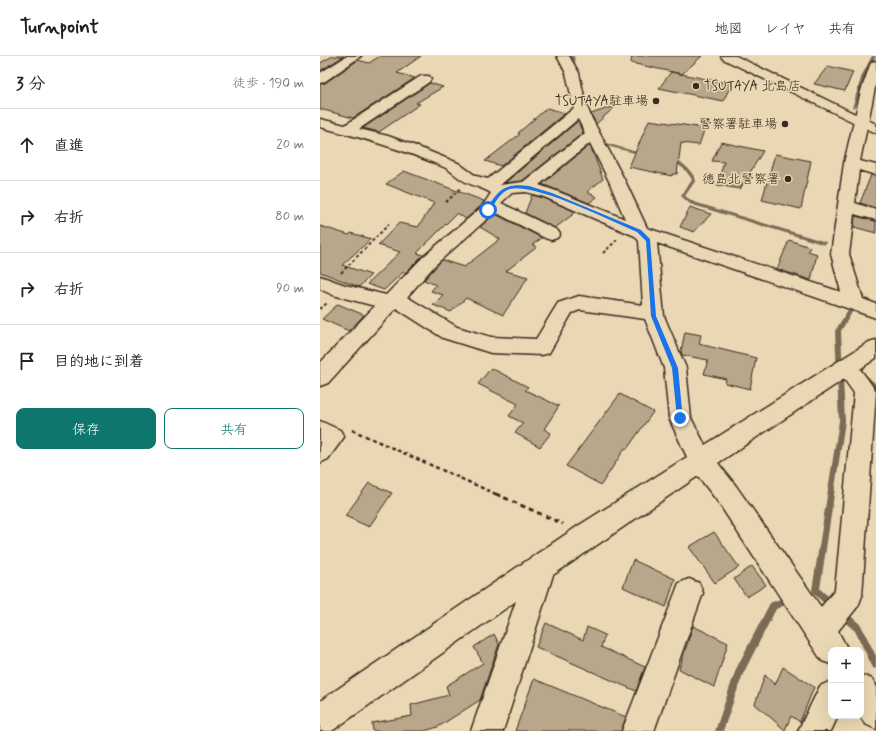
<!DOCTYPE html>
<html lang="ja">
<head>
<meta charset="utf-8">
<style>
	:root { --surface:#fff; --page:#f6f6f6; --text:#202124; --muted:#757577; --line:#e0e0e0; --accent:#0f766e }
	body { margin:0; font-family:Mynerve,"Klee One",sans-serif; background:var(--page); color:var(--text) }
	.controls { position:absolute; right:12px; bottom:12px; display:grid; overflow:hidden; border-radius:8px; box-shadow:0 4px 16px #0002 }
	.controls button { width:36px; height:36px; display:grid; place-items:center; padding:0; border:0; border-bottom:1px solid var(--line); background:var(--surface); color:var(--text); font:20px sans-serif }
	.stop { position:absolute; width:12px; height:12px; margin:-9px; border:3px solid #1a73e8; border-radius:50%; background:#fff }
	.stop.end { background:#1a73e8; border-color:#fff; box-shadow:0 1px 4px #0008 }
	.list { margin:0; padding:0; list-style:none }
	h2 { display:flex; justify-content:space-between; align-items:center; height:52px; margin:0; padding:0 16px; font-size:17px }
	h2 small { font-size:13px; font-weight:400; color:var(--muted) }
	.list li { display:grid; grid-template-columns:26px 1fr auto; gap:12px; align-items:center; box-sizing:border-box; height:72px; padding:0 16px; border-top:1px solid var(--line) }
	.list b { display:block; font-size:15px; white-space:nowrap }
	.list em { font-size:13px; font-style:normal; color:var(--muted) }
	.actions { display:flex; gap:8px; padding:12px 16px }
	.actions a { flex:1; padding:9px 0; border:1px solid var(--accent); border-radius:8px; text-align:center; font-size:14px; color:var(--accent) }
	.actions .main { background:var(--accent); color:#fff }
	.icon { flex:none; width:22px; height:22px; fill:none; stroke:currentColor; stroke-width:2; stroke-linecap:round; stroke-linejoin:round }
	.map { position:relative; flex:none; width:556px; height:675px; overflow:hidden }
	header { display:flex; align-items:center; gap:24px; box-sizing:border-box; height:56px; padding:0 20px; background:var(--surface); border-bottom:1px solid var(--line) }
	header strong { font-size:19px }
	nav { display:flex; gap:22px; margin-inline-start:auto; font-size:14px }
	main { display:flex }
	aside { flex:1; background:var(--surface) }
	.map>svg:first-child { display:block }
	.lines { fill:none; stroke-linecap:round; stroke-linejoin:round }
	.stream { fill:#7b6a55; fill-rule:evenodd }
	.building { fill:#b9a78b; stroke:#3b2a1e }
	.minor-casing { stroke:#3b2a1e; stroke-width:3 }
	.major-casing { stroke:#3b2a1e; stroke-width:3 }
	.path-far2 { stroke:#3b2a1e; stroke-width:2; stroke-dasharray:3 2.5; stroke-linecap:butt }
	.path-far1 { stroke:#3b2a1e; stroke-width:2.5; stroke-dasharray:4 3; stroke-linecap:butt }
	.path { stroke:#3b2a1e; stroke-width:3; stroke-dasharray:5 4; stroke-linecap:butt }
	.minor { fill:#ead8b5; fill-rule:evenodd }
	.major { fill:#ead8b5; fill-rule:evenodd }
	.route { fill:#1a73e8 }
	.poi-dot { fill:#3b2a1e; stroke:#ead8b5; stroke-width:1.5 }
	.labels { text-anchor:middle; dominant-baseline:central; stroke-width:3; stroke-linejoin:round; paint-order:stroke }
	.far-poi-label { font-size:13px; fill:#3b2a1e; stroke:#ead8b5; text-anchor:end }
</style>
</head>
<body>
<header>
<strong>Turnpoint</strong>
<nav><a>地図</a><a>レイヤ</a><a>共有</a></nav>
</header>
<main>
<aside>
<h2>3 分<small>徒歩 · 190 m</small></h2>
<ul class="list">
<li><svg class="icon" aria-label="ahead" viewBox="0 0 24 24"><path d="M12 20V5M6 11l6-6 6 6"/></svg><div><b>直進</b></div><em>20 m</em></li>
<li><svg class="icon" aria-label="right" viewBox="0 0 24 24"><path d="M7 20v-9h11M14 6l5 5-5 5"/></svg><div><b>右折</b></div><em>80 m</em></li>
<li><svg class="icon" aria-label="right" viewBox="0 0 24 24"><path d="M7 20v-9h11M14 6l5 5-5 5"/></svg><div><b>右折</b></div><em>90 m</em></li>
<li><svg class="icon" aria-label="arrive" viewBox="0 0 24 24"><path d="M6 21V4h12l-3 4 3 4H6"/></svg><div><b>目的地に到着</b></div></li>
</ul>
<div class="actions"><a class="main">保存</a><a>共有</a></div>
</aside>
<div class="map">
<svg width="556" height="675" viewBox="0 0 556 675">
	<rect width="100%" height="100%" fill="#ead8b5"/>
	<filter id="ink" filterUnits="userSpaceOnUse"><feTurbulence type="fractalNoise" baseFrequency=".025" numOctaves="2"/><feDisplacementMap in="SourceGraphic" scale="8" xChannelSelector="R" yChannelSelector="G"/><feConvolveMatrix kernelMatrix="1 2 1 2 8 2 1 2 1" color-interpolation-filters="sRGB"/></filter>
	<g filter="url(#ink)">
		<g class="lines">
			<path class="stream" d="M250 0H254L257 18 254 17Z
				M552 0H556L546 19 535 51 532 52 542 19Z
				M281 82H283L286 87 324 98 322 99 283 89 280 83Z
				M351 103C362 104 371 114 376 124L365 140 374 146 506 186V187L504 189 502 188 370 148 361 140 372 124C367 114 360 109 351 105Z
				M531 251 534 253 521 275 525 365 500 533 515 546 516 549 515 552 512 553 509 552 493 537 492 534 519 365 515 275 529 252Z
				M542 319H546L556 328V334H554L542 323 541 321Z
				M470 539 473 540 474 543 473 546 456 553 423 618 403 675H395L416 613 450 547Z
				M522 554 525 555 541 569 556 600V613L553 612 535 575 519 561 518 558 519 555Z"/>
		</g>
		<path class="building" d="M13 0H24L0 15V7Z
			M60 0H101L77 17 95 22 33 62 0 53V28L5 27 38 4 49 7Z
			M312 0H382L362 18 311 7Z
			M508 10 533 16 525 35 494 28Z
			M351 16 412 28 403 45 339 32Z
			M110 27 123 31 96 47 100 48 59 76 43 72Z
			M297 49 276 68 271 58Z
			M227 52 245 57 181 110 165 105 200 78 198 77Z
			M329 64 385 72 379 89 361 87 357 118H352V120L309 111Z
			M258 65 263 77 202 125 185 127Z
			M401 86 443 95 420 133 397 129 404 106 392 105Z
			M270 89 283 123 267 136 277 141 269 147 222 128Z
			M455 98 491 105 481 153 442 144Z
			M84 115 164 145 161 150 146 163 137 157 97 197 103 199 85 217 83 216 64 234 47 228 80 196 58 189 79 167 98 171 114 147 66 128Z
			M551 119 556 120V152L540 147Z
			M212 139 224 142 256 156 235 172 205 157Z
			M370 151 391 158 374 176 360 171Z
			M175 158 222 182 212 189 217 191 186 215 208 221 183 259 146 242 131 256 113 249 123 239 111 235 116 229 104 224 122 204 144 211 180 183 160 171Z
			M535 160 556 165V177L534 171Z
			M0 170 29 179 31 177 51 183 22 209 51 219 39 231 0 216Z
			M469 184 490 191 488 195 497 198 491 224 457 213Z
			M18 248 44 259 29 275 2 263Z
			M365 276 381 279 379 288 436 302 430 333 405 327 406 323 384 318 388 304 362 299 361 295Z
			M171 312 208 331 205 334 239 350 224 373 231 377 220 391 195 377 203 367 189 360 198 348 158 328Z
			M300 338 333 356 307 393 305 392 281 429 246 410Z
			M49 427 72 437 49 471 25 460Z
			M394 476 419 511 395 527 369 491Z
			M313 504 355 523 346 551 303 531Z
			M432 510 446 529 427 541 414 523Z
			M226 567 263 584 267 571 285 579 281 591 325 611 316 635 216 591Z
			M373 570 408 587 394 631 359 613Z
			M174 578 179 588 160 644 118 671 104 675H53L52 667 92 660 91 649 129 639 126 630 163 607 154 591Z
			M463 611 494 631 480 666 471 660 465 674 435 648 445 619 455 629Z
			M214 623 306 661 301 675H195Z"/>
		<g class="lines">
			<g class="minor-casing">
				<path id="minor" d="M27 0H41L4 26 0 27V17Z
					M237 0H249L259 17 265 45 271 61 305 125 327 172 521 236 511 198 524 107 541 35 550 9 552 6 556 5V27L540 105 556 109V119L539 114 535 147 556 154V164L534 158 529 198 543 243 556 248V262L337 187 344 260 366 312 371 362 385 389 549 286 556 284V302L540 313 556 335 542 540 538 550 518 575 528 594H511V608L502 605 398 446 378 420 233 519 183 675H151L196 545 12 675H0V645L258 470 367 401 349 362 344 312 325 263 260 254 252 257 229 297 222 299 171 297 123 282 76 252 8 327 0 330V307L55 250 13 239 0 233V220L25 229 66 239 103 201 162 151 171 137C161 131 156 131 146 126 139 123 133 116 126 112 85 94 43 82 0 71V63L25 69 101 20H109L111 23 109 26 39 73 68 80 93 89 138 107 156 120 168 123 254 52 246 17ZM258 63 265 77 203 126 180 129ZM270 87 289 125 305 163 236 135 219 129ZM206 136 224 141 315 180 319 185 323 249 259 240 238 247 216 283 171 281 137 271 87 241 115 209 175 156 225 182 231 184 237 182 240 178 237 174 181 147 192 137ZM524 323 534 337 515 534 501 551 416 430 398 407Z
					M0 365 20 374 24 381 8 403 0 407Z
					M369 523 379 527 383 537 334 675H302L359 527Z
					M541 619 552 623 556 629V673L545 668 540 660H541Z
					M511 625V660H518L511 675H478L500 630Z"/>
			</g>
			<g class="major-casing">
				<path id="major" d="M401 0H416L556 68V77L403 3Z"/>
			</g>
			<path class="path-far2" d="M126 146 140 133
				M283 197 298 183
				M21 217 71 166
				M0 253 7 247"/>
			<path class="path-far1" d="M32 374 178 439"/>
			<path class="path" d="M176 438 243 468"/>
			<use href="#minor" class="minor"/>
			<use href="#major" class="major"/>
		</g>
	</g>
	<path class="route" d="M209 130 232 137 321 174 330 183 336 260 358 312 363 364 360 365 357 362 352 312 331 260 326 185 317 176C290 165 216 127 190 133 181 135 175 147 170 155L166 154C178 134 184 127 209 130Z"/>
	<g class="poi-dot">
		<circle cx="376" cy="30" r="4"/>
		<circle cx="336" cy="45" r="4"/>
		<circle cx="465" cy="68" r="4"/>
		<circle cx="468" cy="123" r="4"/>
	</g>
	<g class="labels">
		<g class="far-poi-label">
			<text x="384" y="30" text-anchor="start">TSUTAYA 北島店</text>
			<text x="328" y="45">TSUTAYA駐車場</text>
			<text x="457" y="68">警察署駐車場</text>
			<text x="460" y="123">徳島北警察署</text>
		</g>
	</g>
</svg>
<div class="controls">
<button>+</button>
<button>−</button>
</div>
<div class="stop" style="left:168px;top:154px"></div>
<div class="stop end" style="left:360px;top:362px"></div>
</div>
</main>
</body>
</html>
